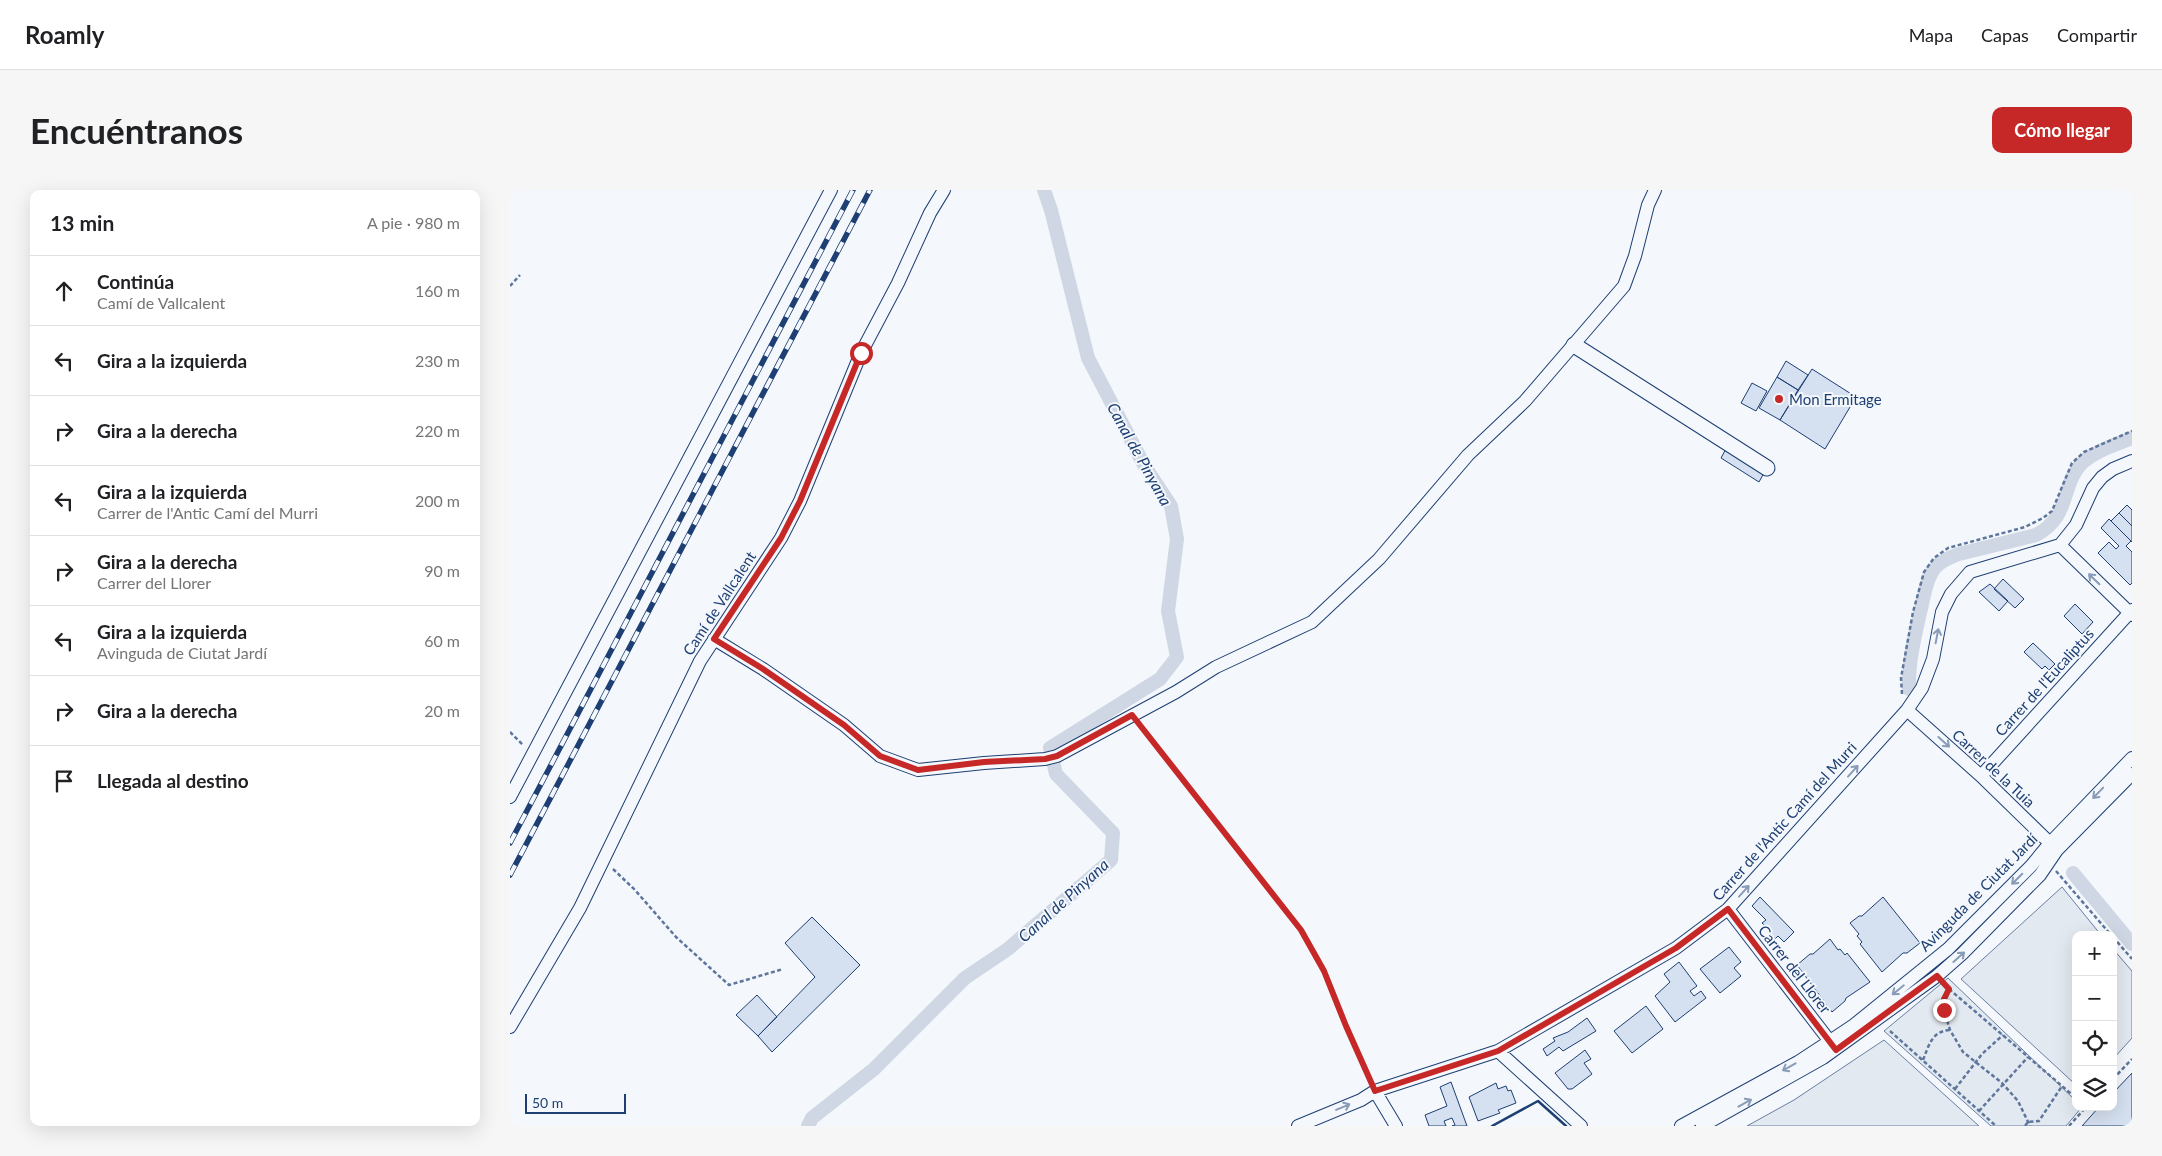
<!DOCTYPE html>
<html lang="es">
<head>
<meta charset="utf-8">
<style>
	:root { --surface:#fff; --page:#f6f6f6; --text:#202124; --muted:#757577; --line:#e0e0e0; --accent:#c62828 }
	body { margin:0; font-family:Lato,sans-serif; background:var(--page); color:var(--text) }
	.controls { position:absolute; right:15px; bottom:15px; display:grid; overflow:hidden; border-radius:10px; box-shadow:0 5px 20px #0002 }
	.controls button { width:45px; height:45px; display:grid; place-items:center; padding:0; border:0; border-bottom:1px solid var(--line); background:var(--surface); color:var(--text); font:25px sans-serif }
	.scale { position:absolute; left:15px; bottom:12px; width:101px; box-sizing:border-box; padding-left:5px; border:2px solid #1d3f73; border-top:0; font-size:14px; line-height:18px; white-space:nowrap; color:#1d3f73; -webkit-text-stroke:4px #f4f7fb; paint-order:stroke }
	.stop { position:absolute; width:15px; height:15px; margin:-11px; border:4px solid #c62828; border-radius:50%; background:#fff }
	.stop.end { background:#c62828; border-color:#fff; box-shadow:0 1px 5px #0008 }
	.list { margin:0; padding:0; list-style:none }
	h2 { display:flex; justify-content:space-between; align-items:center; height:65px; margin:0; padding:0 20px; font-size:21px }
	h2 small { font-size:16px; font-weight:400; color:var(--muted) }
	.list li { display:grid; grid-template-columns:32px 1fr auto; gap:15px; align-items:center; box-sizing:border-box; height:70px; padding:0 20px; border-top:1px solid var(--line) }
	.list b { display:block; font-size:19px; white-space:nowrap }
	.list p { margin:0; font-size:16px; white-space:nowrap; color:var(--muted) }
	.list em { font-size:16px; font-style:normal; color:var(--muted) }
	.icon { flex:none; width:28px; height:28px; fill:none; stroke:currentColor; stroke-width:2; stroke-linecap:round; stroke-linejoin:round }
	.map { position:relative; flex:none; width:1622px; height:936px; overflow:hidden; border-radius:10px }
	header { display:flex; align-items:center; gap:30px; box-sizing:border-box; height:70px; padding:0 25px; background:var(--surface); border-bottom:1px solid var(--line) }
	header strong { font-size:24px }
	nav { display:flex; gap:28px; margin-inline-start:auto; font-size:18px }
	.intro { display:flex; align-items:center; justify-content:space-between; box-sizing:border-box; height:120px; padding:0 30px }
	h1 { margin:0; font-size:35px }
	.button { padding:12px 22px; border-radius:10px; background:var(--accent); color:#fff; font-size:18px; font-weight:700 }
	main { display:flex; gap:30px; padding:0 30px }
	aside { flex:1; background:var(--surface); border-radius:10px; box-shadow:0 5px 20px #0002 }
	.map>svg:first-child { display:block }
	.green { fill:#e3e9f0; stroke:#687fa3 }
	.lines { fill:none; stroke-linecap:round; stroke-linejoin:round }
	.canal { stroke:#cfd7e4; stroke-width:14 }
	.building { fill:#d5e0f0; stroke:#1d3f73 }
	.minor-casing { stroke:#1d3f73; stroke-width:14 }
	.tertiary-casing { stroke:#1d3f73; stroke-width:17 }
	.path { stroke:#5e769c; stroke-width:2.5; stroke-dasharray:4 2.5; stroke-linecap:butt }
	.minor { stroke:#f4f7fb; stroke-width:12 }
	.tertiary { stroke:#f4f7fb; stroke-width:15 }
	.rail-casing { stroke:#1d3f73; stroke-width:5.5 }
	.rail { stroke:#f4f7fb; stroke-width:4; stroke-dasharray:11; stroke-linecap:butt }
	.wall { stroke:#1d3f73; stroke-width:2.5 }
	.oneway { stroke:#889bb7 }
	.route { stroke:#c62828; stroke-width:6 }
	.poi-dot { fill:#c62828; stroke:#f4f7fb; stroke-width:2 }
	.labels { text-anchor:middle; dominant-baseline:central; stroke-width:4; stroke-linejoin:round; paint-order:stroke }
	.poi-label { font-size:15px; fill:#1d3f73; stroke:#f4f7fb; text-anchor:start }
	.street-label { font-size:15px; fill:#1d3f73; stroke:#f4f7fb }
	.water-label { font-size:16px; font-style:italic; fill:#1d3f73; stroke:#f4f7fb }
</style>
</head>
<body>
<header>
<strong>Roamly</strong>
<nav><a>Mapa</a><a>Capas</a><a>Compartir</a></nav>
</header>
<div class="intro"><h1>Encuéntranos</h1><a class="button">Cómo llegar</a></div>
<main>
<aside>
<h2>13 min<small>A pie · 980 m</small></h2>
<ul class="list">
<li><svg class="icon" aria-label="ahead" viewBox="0 0 24 24"><path d="M12 20V5M6 11l6-6 6 6"/></svg><div><b>Continúa</b><p>Camí de Vallcalent</p></div><em>160 m</em></li>
<li><svg class="icon" aria-label="left" viewBox="0 0 24 24"><path d="M17 20v-9H6M10 6l-5 5 5 5"/></svg><div><b>Gira a la izquierda</b></div><em>230 m</em></li>
<li><svg class="icon" aria-label="right" viewBox="0 0 24 24"><path d="M7 20v-9h11M14 6l5 5-5 5"/></svg><div><b>Gira a la derecha</b></div><em>220 m</em></li>
<li><svg class="icon" aria-label="left" viewBox="0 0 24 24"><path d="M17 20v-9H6M10 6l-5 5 5 5"/></svg><div><b>Gira a la izquierda</b><p>Carrer de l'Antic Camí del Murri</p></div><em>200 m</em></li>
<li><svg class="icon" aria-label="right" viewBox="0 0 24 24"><path d="M7 20v-9h11M14 6l5 5-5 5"/></svg><div><b>Gira a la derecha</b><p>Carrer del Llorer</p></div><em>90 m</em></li>
<li><svg class="icon" aria-label="left" viewBox="0 0 24 24"><path d="M17 20v-9H6M10 6l-5 5 5 5"/></svg><div><b>Gira a la izquierda</b><p>Avinguda de Ciutat Jardí</p></div><em>60 m</em></li>
<li><svg class="icon" aria-label="right" viewBox="0 0 24 24"><path d="M7 20v-9h11M14 6l5 5-5 5"/></svg><div><b>Gira a la derecha</b></div><em>20 m</em></li>
<li><svg class="icon" aria-label="arrive" viewBox="0 0 24 24"><path d="M6 21V4h12l-3 4 3 4H6"/></svg><div><b>Llegada al destino</b></div></li>
</ul>
</aside>
<div class="map">
<svg width="1622" height="936" viewBox="0 0 1622 936">
	<rect width="100%" height="100%" fill="#f4f7fb"/>
	<path class="green" d="M1552 697 1591 745H1566V895L1451 789Z
		M1603 759 1622 781V848L1603 869Z
		M1438 788 1566 911V917H1572L1556 936H1481L1374 841Z
		M1374 850 1469 936H1237L1284 910Z"/>
	<g class="lines">
		<path class="canal" d="M1399 499C1398 470 1406 442 1412 414 1414 405 1416 393 1421 384 1426 373 1438 368 1449 364L1526 345C1562 326 1550 294 1573 272 1587 260 1605 255 1622 248
			M1563 683 1622 754
			M298 936 302 928 364 879 455 788 498 759 601 670 603 643 546 584 540 558 650 489 667 467 658 421 667 349 661 316 634 275 578 168 541 20 534 0"/>
	</g>
	<path class="building" d="M1276 171 1298 185 1288 200 1267 187Z
		M1302 179 1346 207 1315 259 1270 230Z
		M1267 187 1288 200 1270 230 1249 218Z
		M1242 193 1257 201 1246 221 1231 213Z
		M1217 257 1255 281 1249 292 1211 268Z
		M1617 315 1622 320V336L1609 323Z
		M1609 323 1622 336V352L1601 331Z
		M1599 329 1621 351 1616 356 1622 362V393L1620 395 1588 363 1599 352 1606 359 1609 356 1591 338Z
		M1493 389 1514 409 1505 418 1484 399Z
		M1480 394 1498 411 1489 421 1469 402Z
		M1565 414 1583 432 1572 444 1554 426Z
		M1523 453 1545 474 1539 480 1535 476 1532 479 1514 462Z
		M1250 707 1284 742 1274 752 1268 746 1265 749 1258 741 1260 740 1252 733 1256 730 1242 716Z
		M1373 707 1410 753 1397 763H1393L1372 782 1350 754 1352 752 1347 746 1349 744 1340 733 1349 726H1352Z
		M302 727 350 775 262 862 248 846 305 787 275 753Z
		M1320 749 1328 760 1330 759 1335 765 1337 763 1360 792 1336 808 1335 811 1322 822 1287 775 1300 764H1303Z
		M1219 757 1231 772 1224 778 1231 786 1210 803 1190 779Z
		M1169 772 1187 796 1180 801 1184 806 1191 801 1196 808 1165 832 1145 806 1160 792 1154 784Z
		M247 805 267 827 248 846 226 825Z
		M1136 816 1153 839 1122 863 1104 841Z
		M1077 828 1086 841 1053 861 1049 857 1037 866 1033 859 1045 851 1043 848 1058 842Z
		M1075 860 1081 869 1074 873 1082 884 1062 899H1058L1045 883Z
		M1622 883V936H1572L1589 917H1603V903Z
		M941 892 957 936H942L945 935 942 928 934 931 936 936H919L915 925 937 916 930 897Z
		M986 893 988 899 996 896 998 901 1001 900 1006 913 988 920 990 923 968 931 959 907Z"/>
	<g class="lines">
		<g class="minor-casing">
			<path id="minor" d="M1550 355 1622 425
				M204 449 253 479 334 535 370 566 408 580 474 573 535 569 547 566 666 502 706 477 802 432 869 369 958 265 1015 211 1114 96 1125 66 1138 15 1145 0
				M1397 520 1471 586 1545 658
				M1471 586 1622 420
				M0 607 321 0
				M1218 719 1325 858
				M0 837 70 718 190 471 271 348 290 311 351 163 388 93 420 23 434 0
				M988 861 1071 936
				M865 901 886 936
				M788 936 851 910 865 901 988 861 1166 758 1218 719 1397 520 1412 498 1423 469 1432 422 1441 404 1460 382 1550 355 1566 335 1583 298 1592 287 1603 279 1622 271
				M1171 936 1288 872 1320 851 1344 835 1438 759 1521 676 1540 653 1622 568
				M1192 936 1313 868 1427 786 1452 764 1530 685 1547 660 1622 584"/>
		</g>
		<g class="tertiary-casing">
			<path id="tertiary" d="M1064 155 1257 278"/>
		</g>
		<path class="path" d="M0 96 10 85
			M1392 504 1391 488 1403 422 1414 382 1424 368 1438 358 1515 337 1533 328 1542 321 1562 273 1574 262 1622 241
			M629 534 791 740 814 781 836 836 860 890
			M0 542 13 555
			M103 679 125 700 166 747 219 795 273 779
			M1546 681 1601 745
			M1603 747 1622 769
			M1435 795 1439 799 1434 809V820L1440 840 1453 862 1492 893 1508 911 1520 936
			M1439 799 1566 908
			M1380 841 1486 936
			M1413 870C1419 855 1422 841 1440 840
			M1603 889 1622 869
			M1445 899 1472 864 1493 845
			M1469 921 1518 867
			M1515 936 1518 932 1529 931 1552 896
			M1559 936 1576 917"/>
		<use href="#minor" class="minor"/>
		<use href="#tertiary" class="tertiary"/>
		<g class="rail-casing">
			<path id="rail" d="M0 653 343 0
				M0 685 360 0"/>
		</g>
		<use href="#rail" class="rail"/>
		<path class="wall" d="M982 936 1028 911 1056 936"/>
	</g>
	<defs><path id="oneway-shaft" d="M-6 0H5M1.5-3L5.5 0L1.5 3" fill="none" stroke-width="1.6" stroke-linecap="round" stroke-linejoin="round" transform="scale(1.25)"/></defs>
	<g class="oneway">
		<use href="#oneway-shaft" transform="translate(1584 389) rotate(-136)"/>
		<use href="#oneway-shaft" transform="translate(1427 446) rotate(-79)"/>
		<use href="#oneway-shaft" transform="translate(1434 552) rotate(42)"/>
		<use href="#oneway-shaft" transform="translate(1343 581) rotate(-48)"/>
		<use href="#oneway-shaft" transform="translate(1588 603) rotate(134)"/>
		<use href="#oneway-shaft" transform="translate(1507 689) rotate(135)"/>
		<use href="#oneway-shaft" transform="translate(1234 701) rotate(-48)"/>
		<use href="#oneway-shaft" transform="translate(1449 767) rotate(-42)"/>
		<use href="#oneway-shaft" transform="translate(1388 800) rotate(141)"/>
		<use href="#oneway-shaft" transform="translate(1279 877) rotate(151)"/>
		<use href="#oneway-shaft" transform="translate(1235 913) rotate(-29)"/>
		<use href="#oneway-shaft" transform="translate(833 917) rotate(-23)"/>
	</g>
	<g class="lines">
		<path class="route" d="M351 163 290 311 271 348 204 449 253 479 334 535 370 566 408 580 474 572 535 569 547 566 622 525 791 740 814 781 836 836 865 901 988 861 1166 758 1218 719 1326 860 1427 786 1439 799 1434 809V820"/>
	</g>
	<circle class="poi-dot" cx="1269" cy="209" r="5"/>
	<g class="labels">
		<g class="poi-label">
			<text x="1279" y="209">Mon Ermitage</text>
		</g>
		<g class="street-label">
			<text transform="translate(209 413) rotate(-57)">Camí de Vallcalent</text>
			<text transform="translate(1534 492) rotate(-48)">Carrer de l'Eucaliptus</text>
			<text transform="translate(1484 578) rotate(43)">Carrer de la Tuia</text>
			<text transform="translate(1274 631) rotate(-48)">Carrer de l'Antic Camí del Murri</text>
			<text transform="translate(1468 702) rotate(-45)">Avinguda de Ciutat Jardí</text>
			<text transform="translate(1285 779) rotate(52)">Carrer del Llorer</text>
		</g>
		<g class="water-label">
			<text transform="translate(630 264) rotate(61)">Canal de Pinyana</text>
			<text transform="translate(553 710) rotate(-42)">Canal de Pinyana</text>
		</g>
	</g>
</svg>
<div class="controls">
<button>+</button>
<button>−</button>
<button><svg class="icon" aria-label="locate" viewBox="0 0 24 24"><circle cx="12" cy="12" r="6"/><path d="M12 2v4M12 18v4M2 12h4M18 12h4"/></svg></button>
<button><svg class="icon" aria-label="layers" viewBox="0 0 24 24"><path d="M12 4l9 5-9 5-9-5zM3 14l9 5 9-5"/></svg></button>
</div>
<div class="scale">50 m</div>
<div class="stop" style="left:351px;top:163px"></div>
<div class="stop end" style="left:1434px;top:820px"></div>
</div>
</main>
</body>
</html>
